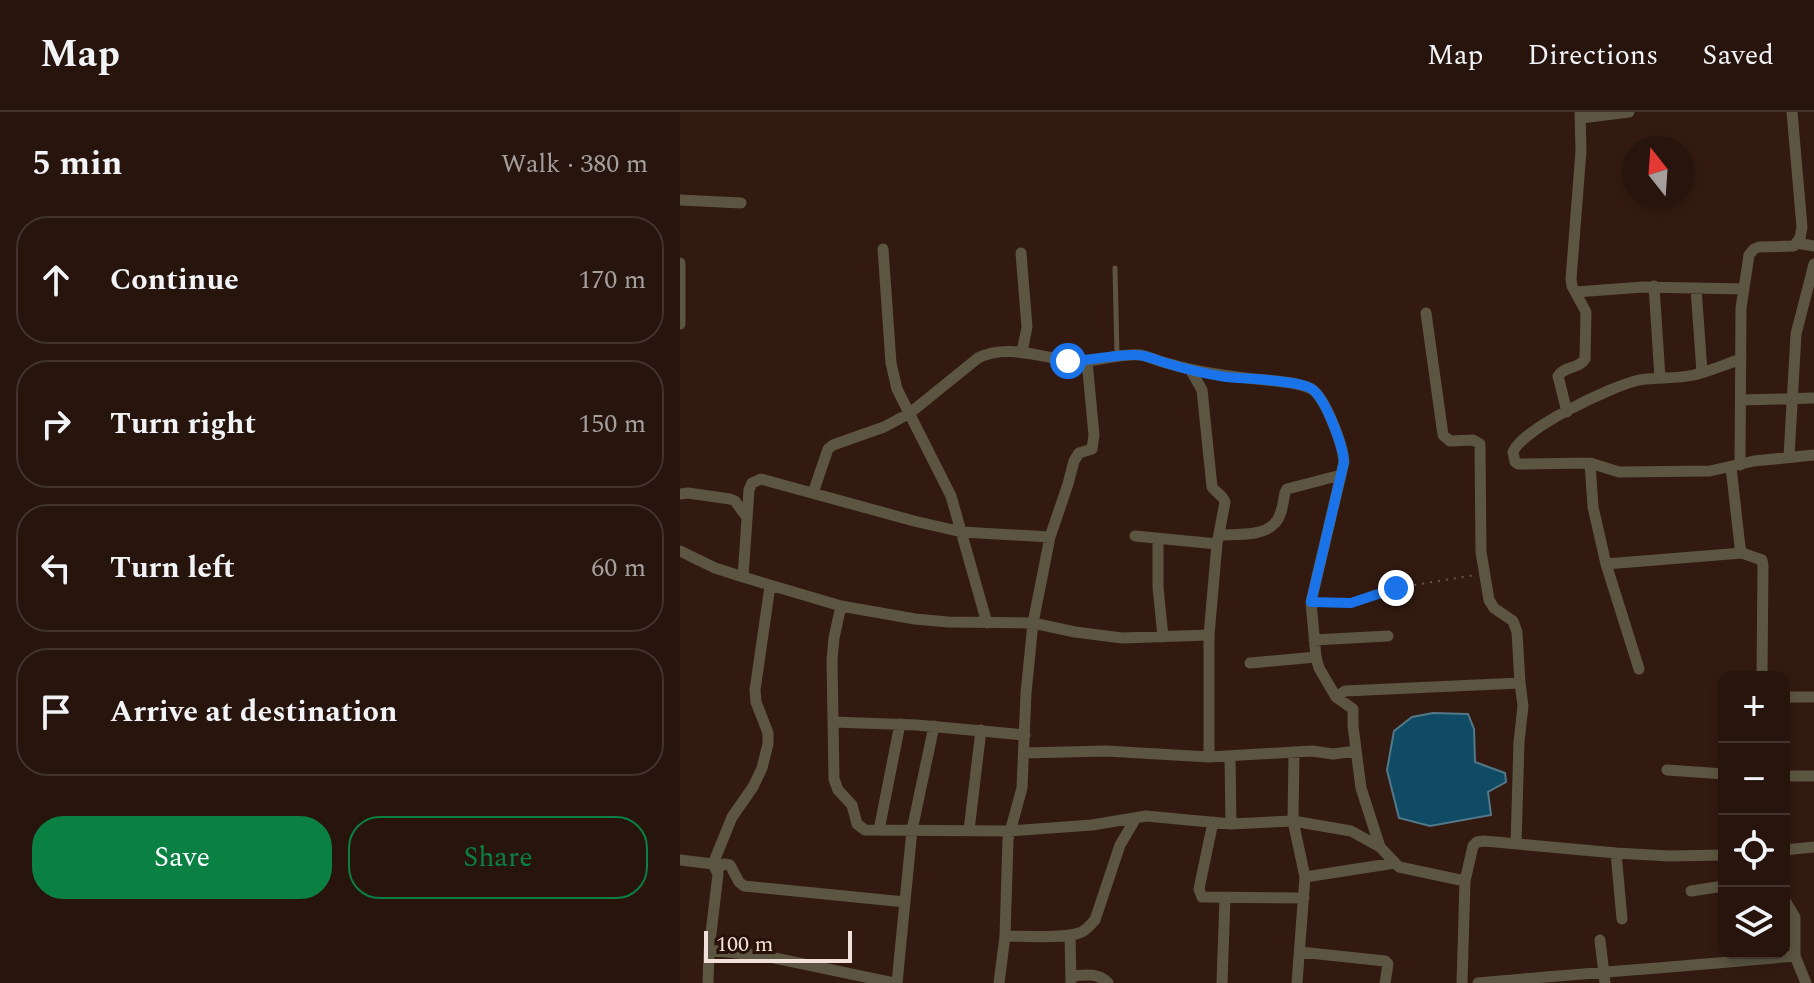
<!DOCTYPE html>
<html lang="en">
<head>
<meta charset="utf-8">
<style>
	:root { --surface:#26140d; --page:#32211b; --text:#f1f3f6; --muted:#a49e9d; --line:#42332e; --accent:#0b8043 }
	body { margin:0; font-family:Spectral,serif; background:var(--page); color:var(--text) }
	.controls { position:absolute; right:24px; bottom:24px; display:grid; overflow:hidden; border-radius:16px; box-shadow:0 4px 12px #0003 }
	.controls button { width:72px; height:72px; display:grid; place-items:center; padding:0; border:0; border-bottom:2px solid var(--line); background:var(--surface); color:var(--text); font:40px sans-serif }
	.compass { position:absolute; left:942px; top:24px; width:72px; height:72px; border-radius:50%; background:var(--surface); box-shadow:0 4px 12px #0003; rotate:343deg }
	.scale { position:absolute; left:24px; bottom:20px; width:148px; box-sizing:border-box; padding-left:8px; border:4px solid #f2e0da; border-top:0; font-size:22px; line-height:28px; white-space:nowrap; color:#f2e0da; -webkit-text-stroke:6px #281108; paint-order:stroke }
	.stop { position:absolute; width:24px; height:24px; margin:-18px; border:6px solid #1a73e8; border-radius:50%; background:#fff }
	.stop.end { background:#1a73e8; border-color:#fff; box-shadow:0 2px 8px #0008 }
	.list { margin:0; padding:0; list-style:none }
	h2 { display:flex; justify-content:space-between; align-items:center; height:104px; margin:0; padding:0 32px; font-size:34px }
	h2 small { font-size:26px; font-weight:400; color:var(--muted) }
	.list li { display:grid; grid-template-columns:52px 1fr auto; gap:24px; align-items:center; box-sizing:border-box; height:128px; margin:0 16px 16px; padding:0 16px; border:2px solid var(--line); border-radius:32px }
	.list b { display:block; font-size:30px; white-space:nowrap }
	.list em { font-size:26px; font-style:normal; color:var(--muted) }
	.actions { display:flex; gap:16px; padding:24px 32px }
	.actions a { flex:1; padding:18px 0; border:2px solid var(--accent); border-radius:32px; text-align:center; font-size:28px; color:var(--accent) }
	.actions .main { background:var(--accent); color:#fff }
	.icon { flex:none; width:44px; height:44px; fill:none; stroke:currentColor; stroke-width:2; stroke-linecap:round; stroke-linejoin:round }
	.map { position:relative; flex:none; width:1134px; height:871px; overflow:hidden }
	header { display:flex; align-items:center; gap:48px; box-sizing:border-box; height:112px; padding:0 40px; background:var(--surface); border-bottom:2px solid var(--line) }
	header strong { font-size:38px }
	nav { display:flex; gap:44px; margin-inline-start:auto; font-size:28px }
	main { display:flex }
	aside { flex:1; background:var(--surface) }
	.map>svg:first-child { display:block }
	.water { fill:#0f4b64; stroke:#537887; stroke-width:2 }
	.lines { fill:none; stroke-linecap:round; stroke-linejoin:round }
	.path { stroke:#6c564e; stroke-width:2; stroke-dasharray:2 6; stroke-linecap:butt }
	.service { stroke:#5c5541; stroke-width:5 }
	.minor { stroke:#5c5541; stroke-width:11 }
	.route { stroke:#1a73e8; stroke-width:10 }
</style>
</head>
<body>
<header>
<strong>Map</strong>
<nav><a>Map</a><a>Directions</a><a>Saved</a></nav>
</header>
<main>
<aside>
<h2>5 min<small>Walk · 380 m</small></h2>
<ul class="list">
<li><svg class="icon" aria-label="ahead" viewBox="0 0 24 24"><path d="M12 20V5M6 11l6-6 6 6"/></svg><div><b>Continue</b></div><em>170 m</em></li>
<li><svg class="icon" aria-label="right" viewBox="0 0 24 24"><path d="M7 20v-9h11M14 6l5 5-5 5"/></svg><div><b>Turn right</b></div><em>150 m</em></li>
<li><svg class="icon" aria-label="left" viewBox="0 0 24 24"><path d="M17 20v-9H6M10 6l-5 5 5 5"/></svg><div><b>Turn left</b></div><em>60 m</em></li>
<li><svg class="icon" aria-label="arrive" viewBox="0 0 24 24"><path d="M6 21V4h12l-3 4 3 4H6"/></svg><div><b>Arrive at destination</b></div></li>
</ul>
<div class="actions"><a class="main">Save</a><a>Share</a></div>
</aside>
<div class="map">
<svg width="1134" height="871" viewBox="0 0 1134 871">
	<rect width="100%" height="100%" fill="#321a11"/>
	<path class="water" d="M753 601 788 602 794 617 795 650 825 661 826 670 808 680 811 703 750 714 719 706 707 658 714 619 732 605Z"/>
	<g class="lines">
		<path class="path" d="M641 491H671L716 476 795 463"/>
		<path class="service" d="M435 156 437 243"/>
		<path class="minor" d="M901 6 949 0
			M0 88 61 91
			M1117 131 1134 134
			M203 137 211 251 217 277 271 384 307 511
			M341 141 347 215 342 240
			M0 151V212
			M974 174 980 266
			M1016 176 1022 260
			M896 180 963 175 1064 177
			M746 201 763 323 770 329 793 328 800 332 801 440 809 488 814 496 833 509 837 520 840 571 843 594 839 630 836 732
			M1061 247C1046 252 1030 259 1014 263 996 267 977 265 959 268 932 274 843 316 833 340L835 350 838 352 910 351 939 360 1030 359 1074 349 1134 343
			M510 257 522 278 532 375C536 381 542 382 545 390L537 432 529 523V645
			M1061 288 1134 286
			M887 300 878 264C884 254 899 257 905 247L906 200 892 174 891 167 901 39 900 0
			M1109 345 1116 222 1134 152
			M910 351 913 395 926 452 959 557
			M1060 353 1061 196 1069 143 1074 137 1079 135 1114 134 1120 126 1122 115 1112 0
			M1051 355 1060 435 1062 441 1082 448 1083 453 1082 565
			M133 381 148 337 153 333 204 315 230 301 298 246C332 229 371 251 406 249 424 248 443 241 461 243 470 245 480 250 490 252 521 261 553 265 586 268 597 269 624 271 633 278 646 288 663 333 664 350L631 490 636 545 639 556 656 585 673 597V614L681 676 700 735
			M0 382 8 381 50 387 55 389 66 404
			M539 423C555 422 583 425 595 411 602 404 603 390 605 381L607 377 661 363
			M455 424 537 432
			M478 427V475L483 525
			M0 439 35 456 63 465 161 494 235 507 268 510 353 511 395 520 442 526 529 523
			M926 452 1062 441
			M63 465 69 378 72 371 81 367 234 409 282 420 370 425
			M161 494 154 526 152 548 154 667 158 678 172 693 177 712 185 718 329 719 412 713 466 704 551 712 613 709 671 719 700 735 719 755 785 769
			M634 528 708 524
			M570 551 636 545
			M656 585 665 579 840 571
			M1104 585H1134
			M153 610 237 613 345 623
			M614 640 613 709 625 765 617 871
			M344 641 426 639 529 645 632 639 653 642 676 639
			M550 644 551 712
			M987 658 1044 662
			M1104 664H1134
			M533 710 519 777 522 785 624 786
			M199 718 220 612
			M289 718 301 618
			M1104 738 1134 735
			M936 741 942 807
			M0 748 33 752 38 762 29 838 28 871
			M33 752 52 705 73 675 82 656 88 632V621L76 590 75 578 90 474
			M37 757 44 752 50 753 59 770 64 774 225 790
			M625 765 715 751
			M1011 779 1044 774
			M1104 787 1115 805V844L1126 871
			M390 823 391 871
			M325 824C344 824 382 827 399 821 406 819 410 813 415 808L440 733 456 706
			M920 828 925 871
			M29 838 85 844 214 871
			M620 840 705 849 708 852 705 871
			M391 864C405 863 417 860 428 871
			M217 871 232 718 254 614
			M319 871 325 824 328 727 342 676 346 581 353 511 370 425 388 372 394 349 399 341 412 337 414 323 407 249
			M542 871 545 786
			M782 871 785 769 793 734 797 730 804 729 936 741 989 744 1044 743
			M798 871C904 861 1010 854 1115 844"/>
	</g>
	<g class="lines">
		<path class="route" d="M388 249C411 249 434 242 456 243 466 243 476 248 486 251 505 257 526 262 546 265 565 267 619 268 632 277 645 286 663 333 664 350L631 490 671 491 716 476"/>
	</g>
</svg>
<div class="controls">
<button>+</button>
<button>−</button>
<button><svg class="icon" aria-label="locate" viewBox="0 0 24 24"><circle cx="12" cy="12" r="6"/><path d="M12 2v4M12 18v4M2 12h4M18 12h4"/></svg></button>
<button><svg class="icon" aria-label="layers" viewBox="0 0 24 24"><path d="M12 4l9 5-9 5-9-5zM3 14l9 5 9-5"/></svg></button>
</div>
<svg class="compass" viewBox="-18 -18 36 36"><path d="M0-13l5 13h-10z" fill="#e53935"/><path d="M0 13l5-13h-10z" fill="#a49e9d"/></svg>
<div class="scale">100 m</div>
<div class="stop" style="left:388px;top:249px"></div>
<div class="stop end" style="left:716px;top:476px"></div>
</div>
</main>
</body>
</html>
